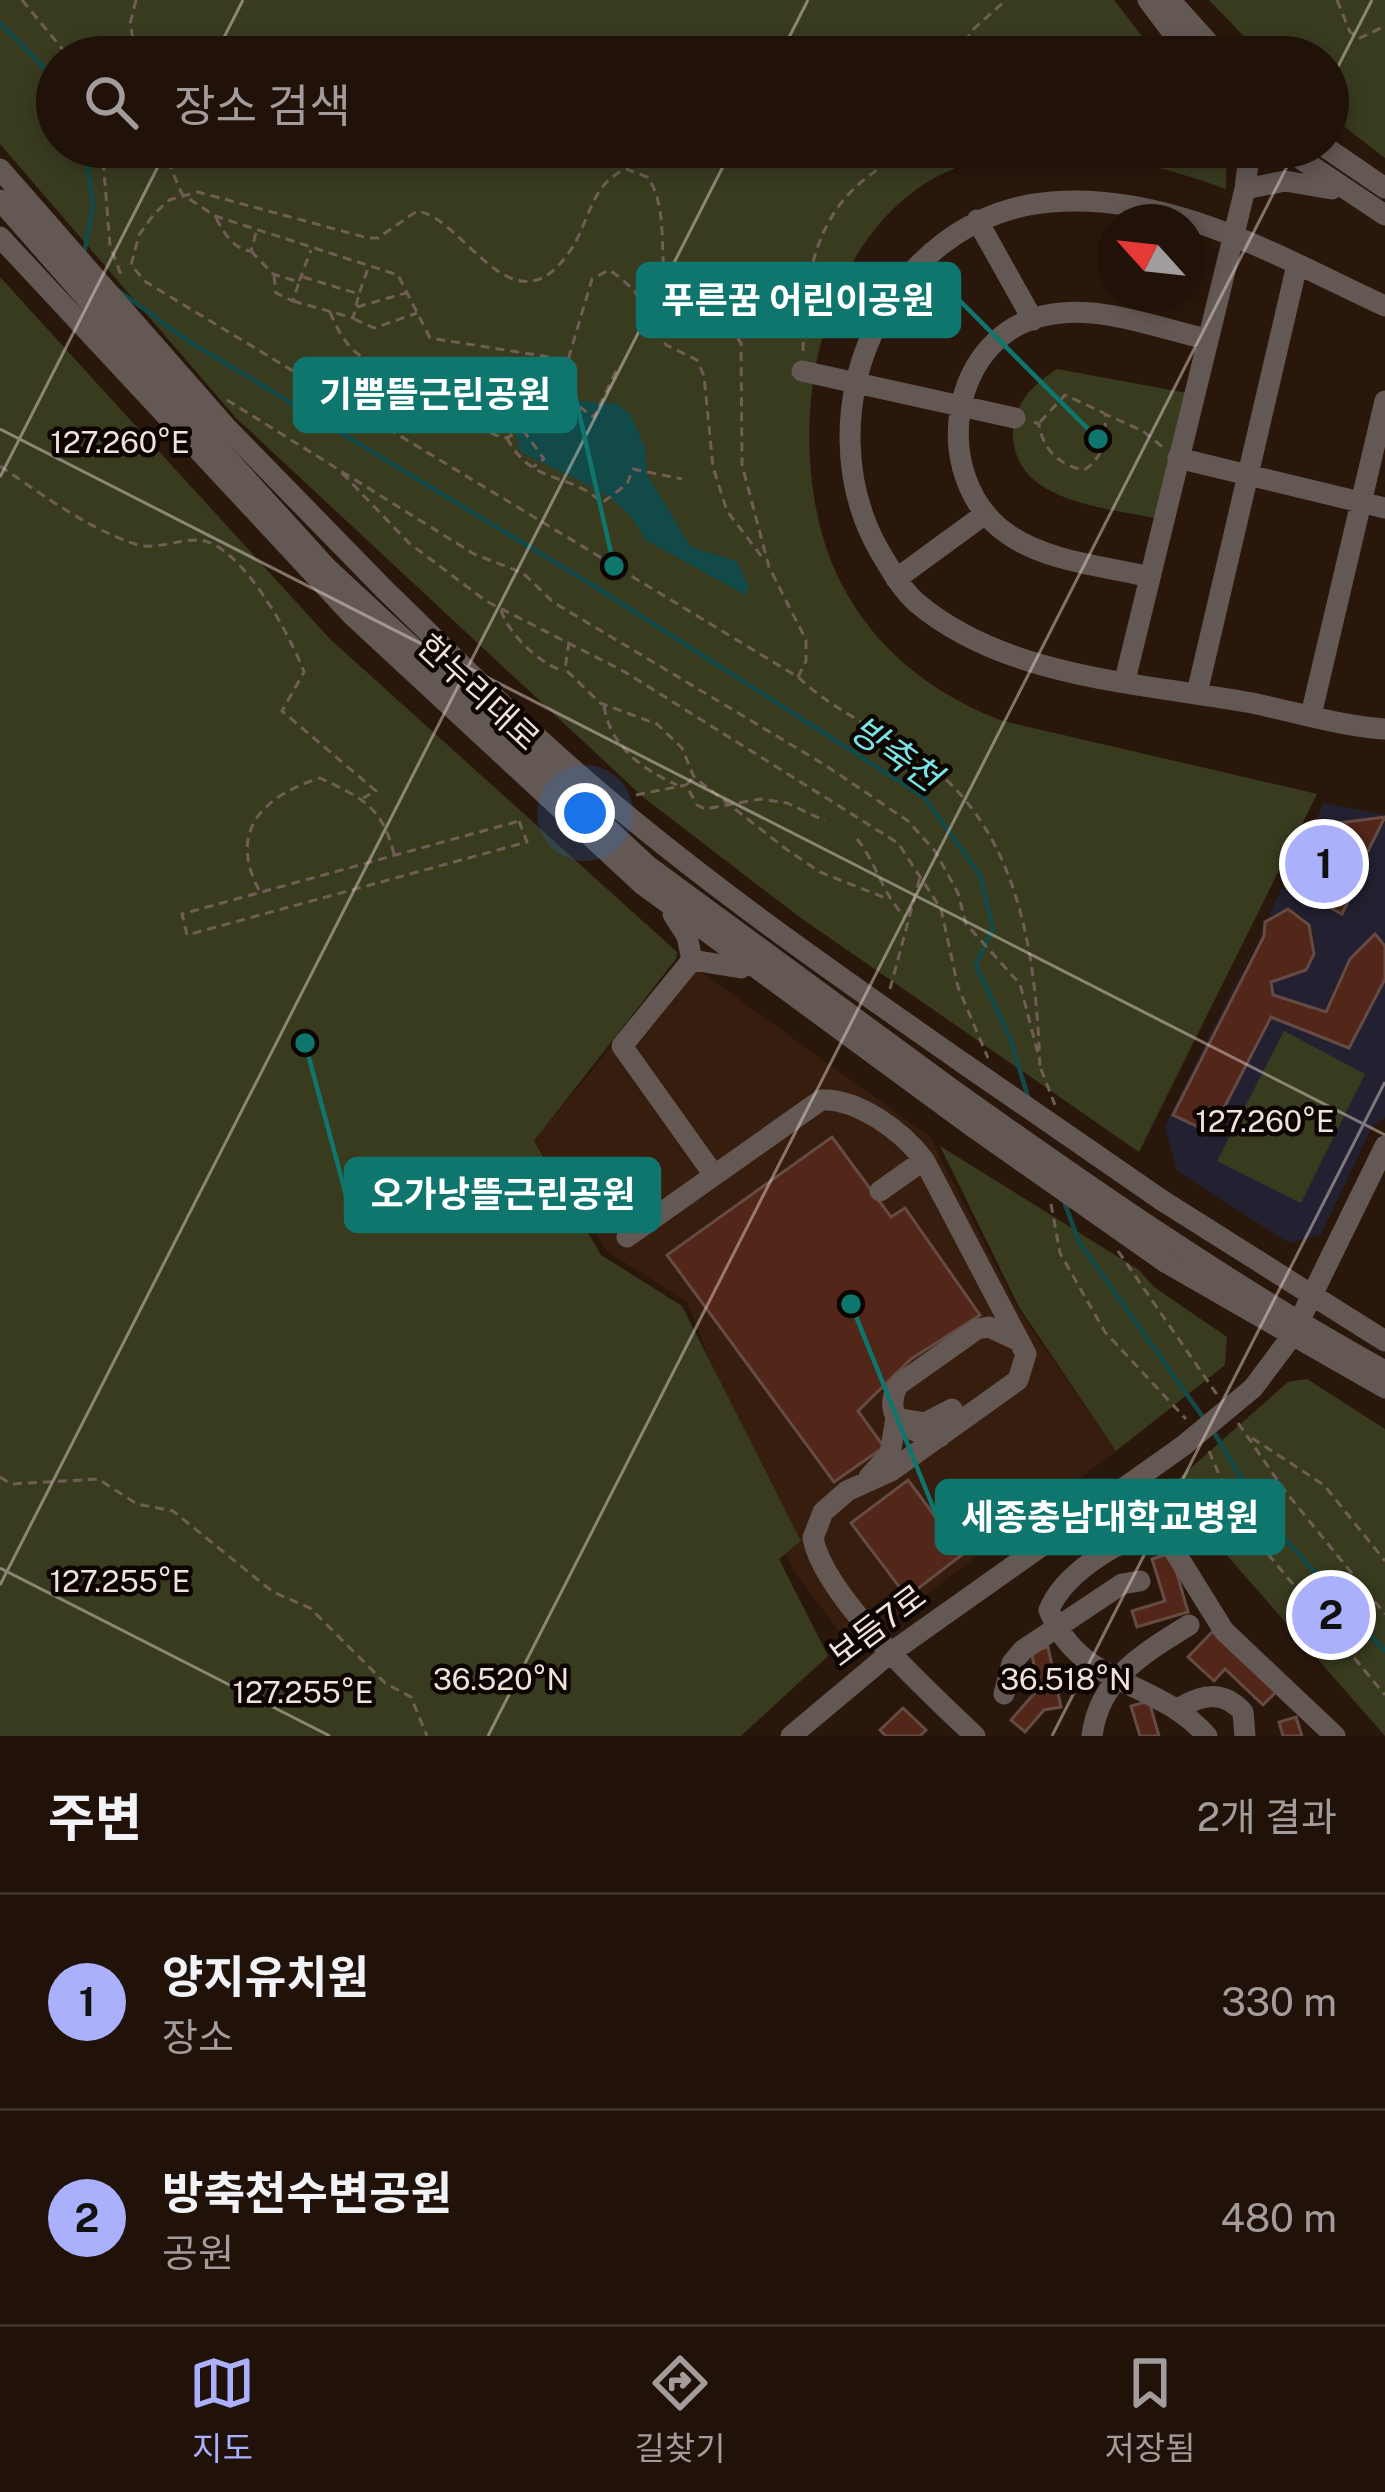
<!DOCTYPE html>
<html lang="ko">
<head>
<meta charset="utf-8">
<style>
	:root { --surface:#201109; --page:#281a12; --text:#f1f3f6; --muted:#a29d9c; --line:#3d312a; --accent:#aab0fc }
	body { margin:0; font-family:"Public Sans","Noto Sans KR",sans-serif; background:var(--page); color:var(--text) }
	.compass { position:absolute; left:1097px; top:204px; width:108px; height:108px; border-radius:50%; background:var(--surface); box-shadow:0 6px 18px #0003; rotate:297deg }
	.you { position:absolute; left:585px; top:813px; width:42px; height:42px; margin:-30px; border:9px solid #fff; border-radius:50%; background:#1a73e8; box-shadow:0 0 0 18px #1a73e833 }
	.badge { display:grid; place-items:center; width:78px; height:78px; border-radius:50%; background:var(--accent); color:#111; font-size:39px; font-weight:700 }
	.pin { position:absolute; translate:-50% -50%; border:6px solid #fff; box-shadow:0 3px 12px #0006 }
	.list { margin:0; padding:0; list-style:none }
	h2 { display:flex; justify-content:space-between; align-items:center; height:156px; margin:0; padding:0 48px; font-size:51px }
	h2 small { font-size:39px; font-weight:400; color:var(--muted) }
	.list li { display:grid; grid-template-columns:78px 1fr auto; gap:36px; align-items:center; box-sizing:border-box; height:216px; padding:0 48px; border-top:3px solid var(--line) }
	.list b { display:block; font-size:45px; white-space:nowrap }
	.list p { margin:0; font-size:39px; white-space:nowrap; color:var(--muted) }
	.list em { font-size:39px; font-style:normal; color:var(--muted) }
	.icon { flex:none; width:66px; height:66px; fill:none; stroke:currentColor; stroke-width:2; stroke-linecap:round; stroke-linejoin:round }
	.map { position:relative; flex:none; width:1385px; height:1736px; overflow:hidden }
	.search { position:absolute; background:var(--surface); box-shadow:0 6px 18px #0003; left:36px; right:36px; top:36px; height:132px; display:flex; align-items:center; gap:30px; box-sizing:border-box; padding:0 42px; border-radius:66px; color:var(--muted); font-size:45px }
	.sheet { height:588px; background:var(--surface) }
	nav { display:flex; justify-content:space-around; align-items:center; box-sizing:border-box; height:168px; border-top:3px solid var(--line); background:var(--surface); font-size:33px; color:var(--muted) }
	nav a { display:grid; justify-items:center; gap:6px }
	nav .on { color:var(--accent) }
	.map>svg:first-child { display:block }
	.built { fill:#361d0d }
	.education { fill:#232131; fill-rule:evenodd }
	.green { fill:#393b1f }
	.water { fill:#124949 }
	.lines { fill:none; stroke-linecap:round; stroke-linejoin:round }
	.stream { stroke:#124949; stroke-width:4.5 }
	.building { fill:#522619; stroke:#654b43; stroke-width:3 }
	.path { stroke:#705e55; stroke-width:3; stroke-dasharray:9 6; stroke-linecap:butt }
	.minor { stroke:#645854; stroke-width:21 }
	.minor-bridge { stroke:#645854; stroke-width:21 }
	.ticks { fill:none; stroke:#f0e1da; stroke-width:3; stroke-opacity:0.45 }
	.labels { text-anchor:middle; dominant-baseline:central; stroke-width:9; stroke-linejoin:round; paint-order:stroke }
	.street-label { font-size:33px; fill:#f0e1da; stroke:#0d0502 }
	.water-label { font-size:36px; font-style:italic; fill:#79e4e5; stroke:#0d0502 }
	.ticks-label { font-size:30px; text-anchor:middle; fill:#f0e1da; stroke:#0d0502; stroke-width:9; stroke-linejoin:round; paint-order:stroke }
	.leader { fill:none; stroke:#0f766e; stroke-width:4.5 }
	.callout-dot { fill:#0f766e; stroke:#0d0502; stroke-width:4.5 }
	.callout { fill:#0f766e; stroke:#0f766e; stroke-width:4.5 }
	.callout-label { font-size:36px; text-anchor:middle; font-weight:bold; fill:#fff }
</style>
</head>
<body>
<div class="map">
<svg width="1385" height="1736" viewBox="0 0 1385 1736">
	<rect width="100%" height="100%" fill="#2a170c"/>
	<path class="built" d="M683 959 930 1137 1016 1306 1116 1451 853 1650 792 1569 687 1302 607 1251 534 1141Z"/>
	<path class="education" d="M1324 803 1385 815V946L1375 934 1364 943 1334 988 1326 1012 1294 1004 1273 995 1271 982 1306 970 1314 954V934L1301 914 1288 909 1269 916 1174 1115 1211 1133 1271 1017 1349 1048 1385 979V1117L1372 1127 1321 1234 1289 1243 1177 1171 1165 1126ZM1384 817 1368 851 1350 853 1341 867V878L1355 889 1342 913 1295 890Z"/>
	<path class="green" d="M0 0H1114L1158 57H57V147H1227L1226 189C1149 162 1067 140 984 159 814 198 772 448 841 583 876 651 934 695 1003 721L1317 794 1139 1152 798 916 643 797 236 418 0 144Z
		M1209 0H1385V158L1328 114V57H1264Z
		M0 277 330 639 677 952 676 959 534 1141 601 1255 682 1306 801 1541 779 1559 828 1656 741 1736H0Z
		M1057 369 1193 394 1163 520C1110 507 1016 505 1013 436 1012 405 1032 385 1057 369Z
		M1284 1031 1365 1074 1301 1203 1217 1161Z
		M940 1146 1139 1270 1154 1287 1227 1337 1225 1365 1116 1451 1019 1307Z
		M1307 1379 1385 1429V1736L1168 1488 1288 1382Z"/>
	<path class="water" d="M530 397 617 404 630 414 645 447 647 475 691 547 737 561 749 587 745 595 644 539C626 491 560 475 520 451L509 410Z"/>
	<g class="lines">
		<path class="stream" d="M0 23 57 81
			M84 254 93 205 85 147
			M119 291 187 340 591 584 924 797 980 875 993 928 976 965 1010 1038 1028 1097
			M1065 1204 1079 1242 1205 1420
			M1212 1429 1262 1513 1385 1651"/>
	</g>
	<path class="building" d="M1385 817 1368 851 1350 853 1341 867V878L1355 888 1342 914 1294 889 1323 825Z
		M1288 909 1309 925 1314 954 1306 970 1271 982 1273 995 1326 1012 1350 959 1375 934 1385 946V979L1349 1048 1271 1017 1211 1133 1173 1115 1264 936 1265 922Z
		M832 1137 891 1217 905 1208 980 1315 911 1359 858 1411 884 1447 834 1482 667 1255Z
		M908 1480 963 1554 907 1597 851 1523Z
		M1171 1553 1188 1612 1137 1627 1132 1611 1165 1601 1152 1559Z
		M1213 1631 1277 1691 1263 1705 1225 1669 1214 1681 1188 1657Z
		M1048 1647 1061 1707 1044 1710 1025 1732 1011 1720 1039 1688 1031 1651Z
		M1149 1701 1159 1736H1140L1131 1706Z
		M903 1708 926 1730 920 1736H886L880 1730Z
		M1296 1717 1302 1736H1283L1279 1722Z"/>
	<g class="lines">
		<path class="path" d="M22 0 69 57
			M136 0 130 24 137 57
			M1337 0 1350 32 1360 38 1385 26
			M962 57 970 32 1006 0
			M102 147 110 245 121 275
			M162 147 182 194 215 216 398 275 430 338 568 360 592 279 609 270C638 288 653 315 666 345L697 360 704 376 713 467 727 511 765 561
			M1217 147 1231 154
			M906 155 918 158 950 147
			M216 218C224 233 233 249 251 251L257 229
			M251 251 273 274 299 282 311 250
			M274 276 276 293 293 301 299 282
			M303 277 359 294 368 268
			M293 301 353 318 359 294
			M357 307 406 293
			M330 312C352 365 368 356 411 383 440 378 450 372 474 393L508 381 536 420 568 399 594 417 617 369
			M354 319 374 328 417 313
			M803 351C805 265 818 195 904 155L896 147
			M474 393C474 418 481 434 507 438L534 421
			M227 400 474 554 523 573 553 602 825 765 908 821 935 851 958 893 966 924 1020 984 1038 1054
			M1034 422 1039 424C1043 450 1059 465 1084 470 1105 457 1106 436 1105 414L1143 431 1165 449
			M1040 422 1065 395 1104 413
			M523 430 544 459 533 467
			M507 438C533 487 570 471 602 503L627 484 633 469 682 479
			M0 466C43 495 85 527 135 544 155 551 178 539 199 540 241 543 291 637 304 672L282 711 376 791 363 798
			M342 473 409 543 486 601 625 672 898 843 941 909 958 987 988 1058
			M501 610C508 633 540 665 564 671
			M569 642 565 669 600 703 657 724 682 748 694 777 786 849 820 872 888 899
			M798 677 806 661V640L769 567 742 465 741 343 730 328C718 327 705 332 693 329 643 318 679 216 647 177L626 169C590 184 590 222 570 251 513 336 464 217 417 211L378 238H368L198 192 169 200 154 214 139 235 131 265 146 282 798 677C837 714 886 732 928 764 1021 836 1036 958 1040 1067
			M604 706C610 746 642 769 677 785
			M692 779 686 785 697 805 705 809 760 799 787 803 825 821
			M636 795 686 785
			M519 821 527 842 187 935 182 914Z
			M857 839C877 864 882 893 904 916
			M259 890C227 830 265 795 320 778 362 798 382 806 394 854
			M890 989 920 877
			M1041 1069 1055 1105
			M1051 1204 1060 1253 1105 1332 1186 1419
			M1118 1251 1218 1396
			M1238 1423 1285 1491 1385 1614
			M1252 1438 1324 1485 1385 1561
			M1209 1451 1238 1518 1385 1695
			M0 1477 11 1484 98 1479 137 1504 173 1511 273 1592 310 1608 385 1683 411 1697 427 1736"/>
		<path class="minor" d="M1148 0 1191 57
			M1170 0 1221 57
			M1283 147 1385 215
			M1325 147 1385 188
			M1245 189 1285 181 1332 189
			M977 220 1033 320
			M1385 306C1281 258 1171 192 1051 202 885 216 801 415 880 552 891 570 901 589 917 603 1006 678 1141 683 1252 703 1296 712 1340 726 1385 729
			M802 371 1015 418
			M216 446 328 569 648 866 946 1085
			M1178 458 1385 508
			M1150 577C1104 566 1049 562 1009 535 926 479 948 329 1053 314 1103 306 1158 328 1206 339
			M896 579 985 514
			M384 589C439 642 492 697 549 748 677 864 821 964 963 1063
			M352 615 642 884 973 1127
			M1125 680 1245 189 1250 147
			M1197 693 1297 265
			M1311 715 1385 401
			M673 914 687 936 692 960 741 968
			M692 960 622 1046 714 1175
			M880 1191 924 1160
			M1163 1201 1385 1341
			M627 1237 821 1100C858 1098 903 1132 924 1160L1026 1354 1018 1380 891 1471 847 1491 823 1512 813 1538C824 1597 931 1694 975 1736
			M1165 1262 1385 1388
			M1253 1388 1292 1336 1385 1146
			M940 1437C911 1433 880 1420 898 1385L977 1329 989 1327 1019 1341
			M869 1477 890 1454 896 1418 925 1423 952 1409
			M1004 1694 1012 1663 1023 1650 1122 1584 1140 1581
			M1179 1708C1203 1694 1223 1690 1243 1712L1245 1736
			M791 1736 889 1654 1183 1446
			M1092 1736C1099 1678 1144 1653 1189 1625
			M1207 1736C1156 1678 1080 1688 1049 1610 1063 1575 1116 1540 1153 1533L1170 1544 1224 1631 1335 1736"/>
		<path class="minor-bridge" d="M0 169 225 426 384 589
			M0 200 216 446
			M0 237 352 615
			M963 1063 1163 1201
			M946 1085C1089 1187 1231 1286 1385 1371
			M973 1127 1165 1262
			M1183 1446 1253 1388"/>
	</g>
	<path class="ticks" d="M214 57 243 0M779 57 808 0M1328 86 1372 0M0 429 1385 1135M0 477 168 147M0 1568 330 1736M0 1585 733 147M488 1736 1297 147M1052 1736 1385 1082"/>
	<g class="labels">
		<g class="street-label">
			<text transform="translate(479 692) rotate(43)">한누리대로</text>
			<text transform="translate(877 1625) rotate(-37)">보듬7로</text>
		</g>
		<g class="water-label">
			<text transform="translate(896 753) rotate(35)">방축천</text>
		</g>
	</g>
	<g class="ticks-label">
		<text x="120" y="453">127.260°E</text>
		<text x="1265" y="1132">127.260°E</text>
		<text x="120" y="1592">127.255°E</text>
		<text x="501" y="1690">36.520°N</text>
		<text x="1066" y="1690">36.518°N</text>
		<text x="303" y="1703">127.255°E</text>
	</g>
	<path class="leader" d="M1098 439L959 300M614 566L575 395M305 1043L346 1195M851 1304L937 1517"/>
	<g class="callout-dot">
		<circle cx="1098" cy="439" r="12"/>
		<circle cx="614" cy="566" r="12"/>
		<circle cx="305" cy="1043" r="12"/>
		<circle cx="851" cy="1304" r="12"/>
	</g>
	<g class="callout">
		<rect x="638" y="264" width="321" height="72" rx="12"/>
		<rect x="295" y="359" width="280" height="72" rx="12"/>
		<rect x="346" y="1159" width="313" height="72" rx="12"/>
		<rect x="937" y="1481" width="346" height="72" rx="12"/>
	</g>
	<g class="callout-label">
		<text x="798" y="313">푸른꿈 어린이공원</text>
		<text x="435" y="407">기쁨뜰근린공원</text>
		<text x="503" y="1207">오가낭뜰근린공원</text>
		<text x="1110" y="1530">세종충남대학교병원</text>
	</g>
</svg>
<svg class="compass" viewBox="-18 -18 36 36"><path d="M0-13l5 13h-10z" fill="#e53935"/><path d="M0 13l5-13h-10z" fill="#a29d9c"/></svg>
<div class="you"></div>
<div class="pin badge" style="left:1324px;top:864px">1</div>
<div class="pin badge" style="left:1331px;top:1615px">2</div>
<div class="search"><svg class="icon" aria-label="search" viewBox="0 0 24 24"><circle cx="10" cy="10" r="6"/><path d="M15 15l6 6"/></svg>장소 검색</div>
</div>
<section class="sheet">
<h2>주변<small>2개 결과</small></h2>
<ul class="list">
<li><span class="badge">1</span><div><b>양지유치원</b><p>장소</p></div><em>330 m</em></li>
<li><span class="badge">2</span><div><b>방축천수변공원</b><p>공원</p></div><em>480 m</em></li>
</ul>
</section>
<nav>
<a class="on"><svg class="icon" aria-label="map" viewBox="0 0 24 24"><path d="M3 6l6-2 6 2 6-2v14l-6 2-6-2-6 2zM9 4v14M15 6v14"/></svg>지도</a>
<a><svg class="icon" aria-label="directions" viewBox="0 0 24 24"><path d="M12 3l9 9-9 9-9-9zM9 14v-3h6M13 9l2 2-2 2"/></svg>길찾기</a>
<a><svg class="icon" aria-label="saved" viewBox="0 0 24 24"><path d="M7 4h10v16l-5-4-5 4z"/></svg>저장됨</a>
</nav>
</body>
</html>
